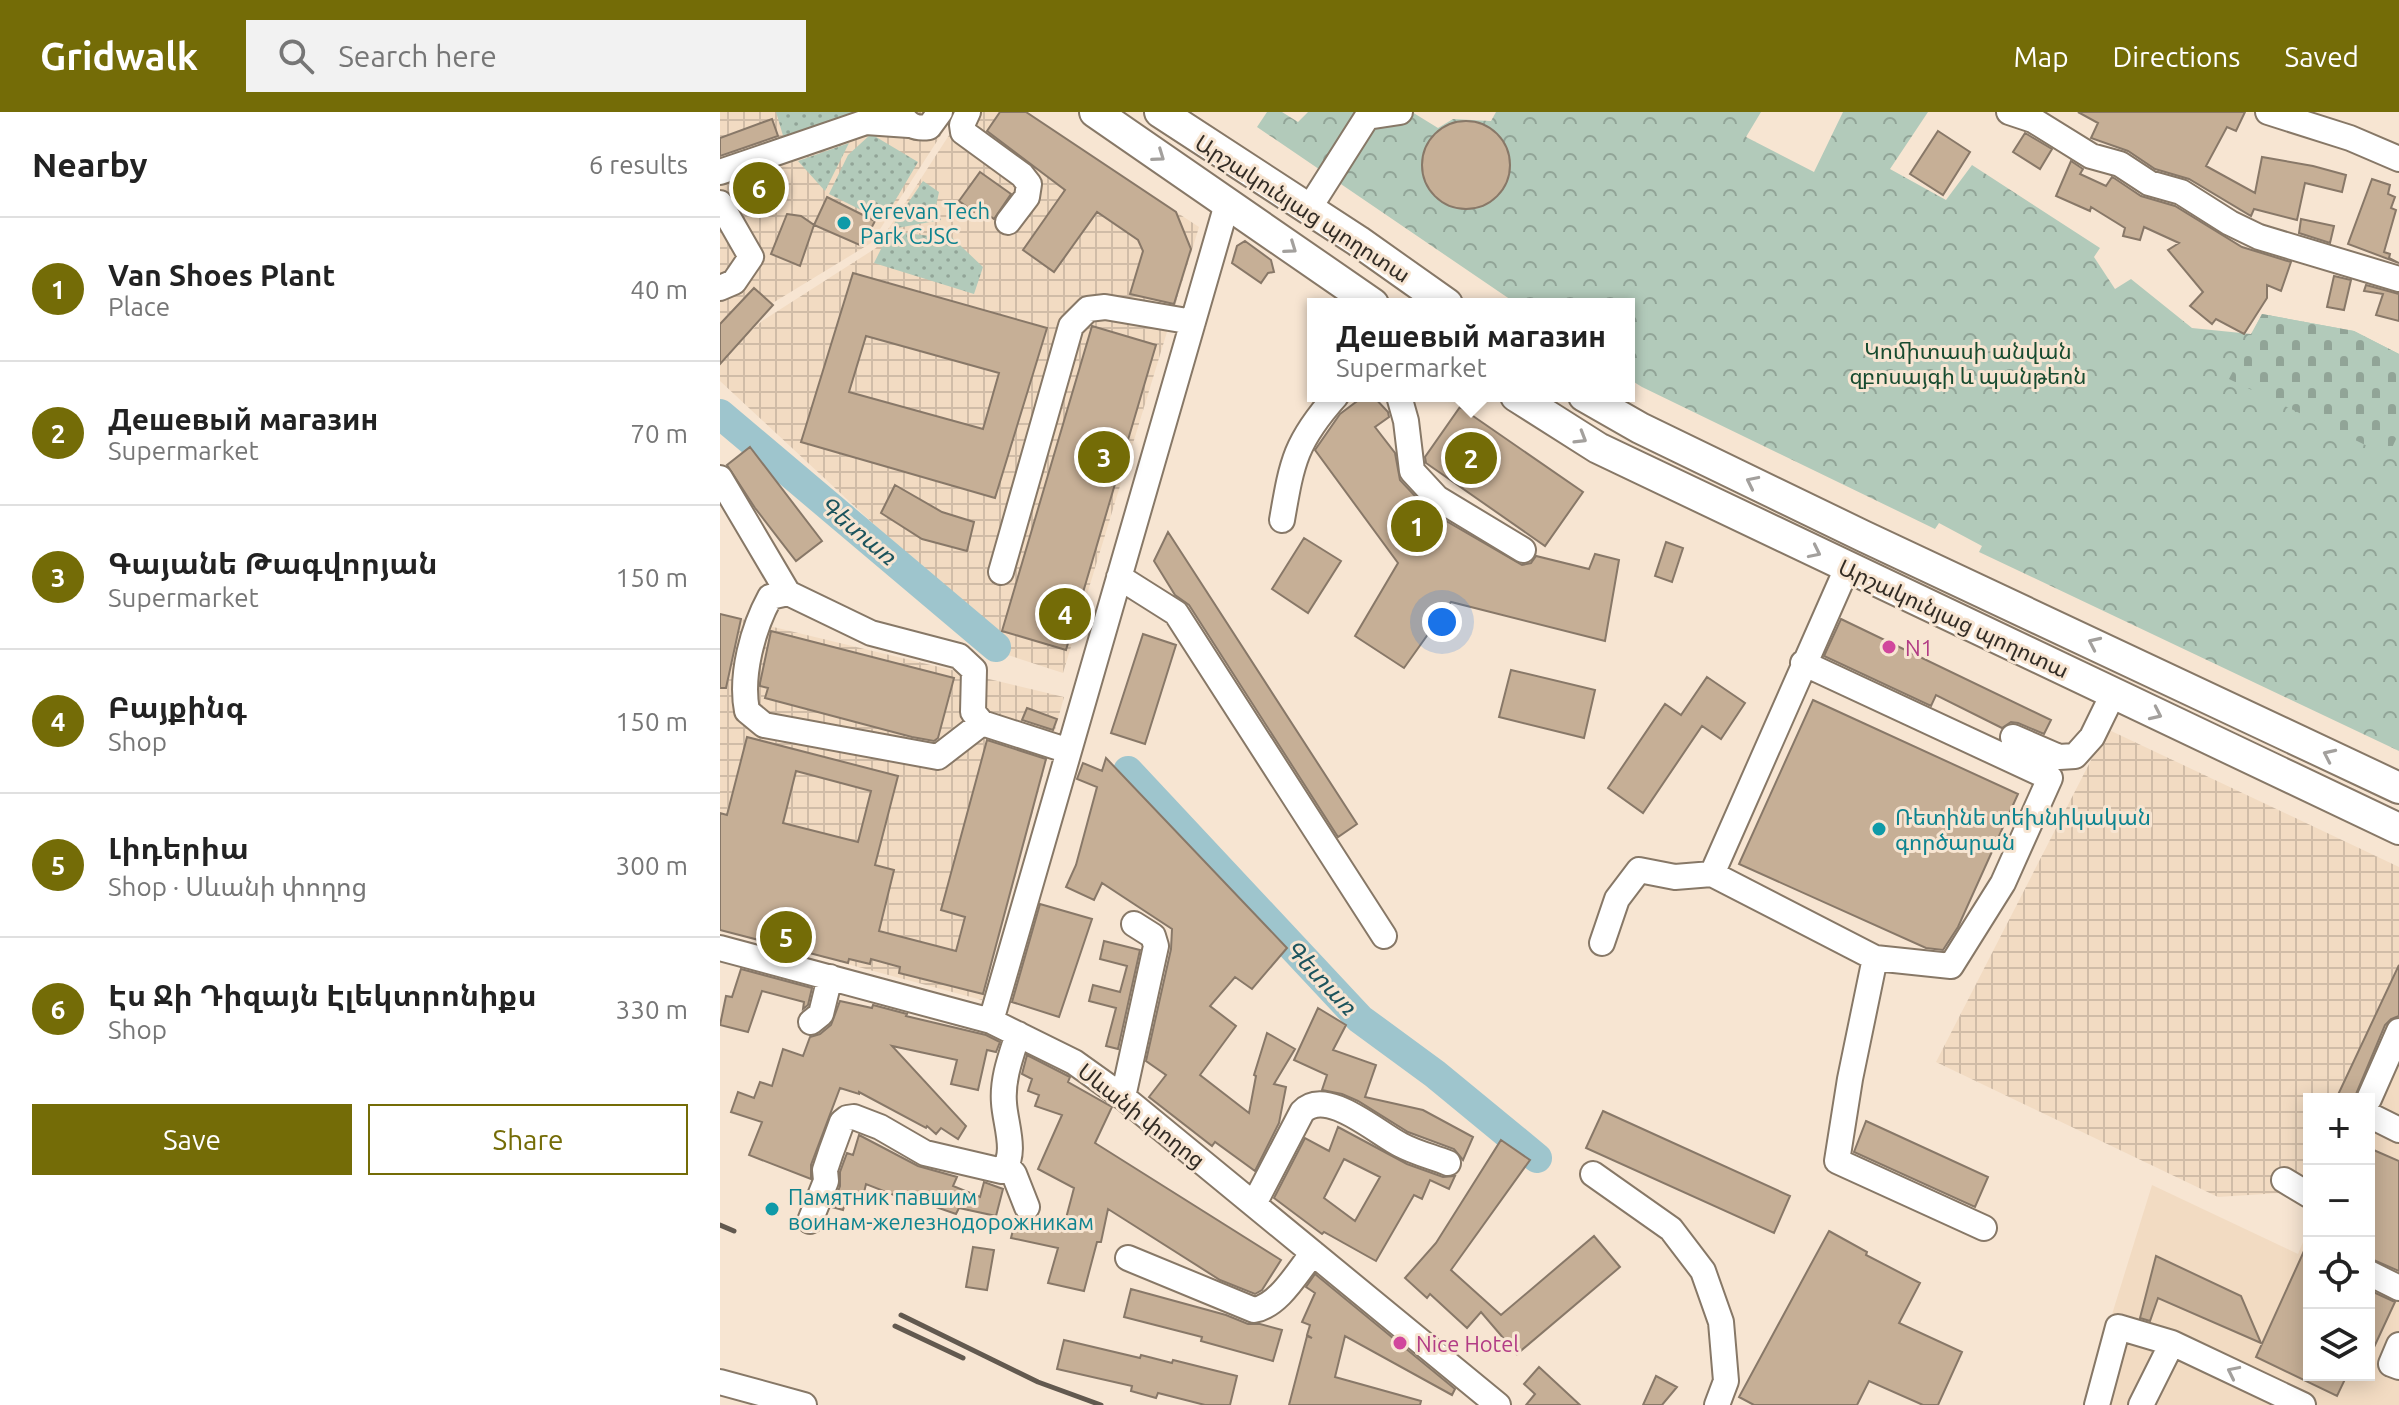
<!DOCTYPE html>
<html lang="en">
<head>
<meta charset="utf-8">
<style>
	:root { --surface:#fff; --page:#f2f2f2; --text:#222; --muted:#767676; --line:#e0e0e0; --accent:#746c07 }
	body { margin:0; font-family:Ubuntu,"Noto Sans Armenian",sans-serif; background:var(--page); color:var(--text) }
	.controls { position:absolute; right:24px; bottom:24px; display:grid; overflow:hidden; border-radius:0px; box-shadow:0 4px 20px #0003 }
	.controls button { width:72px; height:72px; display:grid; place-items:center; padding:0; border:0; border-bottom:2px solid var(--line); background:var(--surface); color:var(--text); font:40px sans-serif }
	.you { position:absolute; left:722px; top:510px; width:28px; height:28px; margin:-20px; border:6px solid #fff; border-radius:50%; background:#1a73e8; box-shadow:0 0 0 12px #1a73e833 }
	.badge { display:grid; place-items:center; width:52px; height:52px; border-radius:50%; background:var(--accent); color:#fff; font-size:26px; font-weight:700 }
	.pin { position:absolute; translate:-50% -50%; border:4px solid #fff; box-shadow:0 2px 8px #0006 }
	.popup { position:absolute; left:587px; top:186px; width:328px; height:104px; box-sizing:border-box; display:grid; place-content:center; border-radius:0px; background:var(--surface); filter:drop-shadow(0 2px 6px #0005); font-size:26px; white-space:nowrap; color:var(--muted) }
	.popup b { font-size:30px; color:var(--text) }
	.popup::after { content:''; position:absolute; left:50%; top:100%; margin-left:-16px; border:16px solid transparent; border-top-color:var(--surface) }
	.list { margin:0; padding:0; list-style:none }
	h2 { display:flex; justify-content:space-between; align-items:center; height:104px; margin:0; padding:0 32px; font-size:34px }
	h2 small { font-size:26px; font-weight:400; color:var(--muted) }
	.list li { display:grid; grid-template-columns:52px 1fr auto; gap:24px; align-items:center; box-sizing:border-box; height:144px; padding:0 32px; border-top:2px solid var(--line) }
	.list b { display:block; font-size:30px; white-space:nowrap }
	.list p { margin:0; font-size:26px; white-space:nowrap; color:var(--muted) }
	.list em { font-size:26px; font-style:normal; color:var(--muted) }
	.actions { display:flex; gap:16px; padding:24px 32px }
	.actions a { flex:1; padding:18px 0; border:2px solid var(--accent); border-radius:0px; text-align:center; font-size:28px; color:var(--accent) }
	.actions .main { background:var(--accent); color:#fff }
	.icon { flex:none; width:44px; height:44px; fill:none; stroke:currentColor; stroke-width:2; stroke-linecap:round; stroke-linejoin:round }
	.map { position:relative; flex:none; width:1679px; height:1293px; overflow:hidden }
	header { display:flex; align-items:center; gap:48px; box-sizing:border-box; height:112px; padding:0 40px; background:var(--accent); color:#fff }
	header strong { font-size:38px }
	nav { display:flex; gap:44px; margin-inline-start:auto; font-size:28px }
	.search { width:560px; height:72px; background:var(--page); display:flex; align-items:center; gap:20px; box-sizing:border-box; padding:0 28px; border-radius:0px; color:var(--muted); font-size:30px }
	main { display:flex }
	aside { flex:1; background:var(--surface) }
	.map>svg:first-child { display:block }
	.built { fill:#f2dbc2 }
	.industrial { fill:url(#industrial-grid) }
	.grass { fill:url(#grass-dots) }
	.forest { fill:url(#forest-crowns) }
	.cemetery { fill:url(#cemetery-stones) }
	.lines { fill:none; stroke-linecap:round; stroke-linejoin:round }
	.river { stroke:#9ec5cd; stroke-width:30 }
	.building { fill:#c6af96; stroke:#887868; stroke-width:2; fill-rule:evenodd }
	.minor-casing { stroke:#877867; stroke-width:28 }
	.major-casing { stroke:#877867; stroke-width:34 }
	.minor { stroke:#fff; stroke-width:24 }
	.major { stroke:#fff; stroke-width:30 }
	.rail { stroke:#62594f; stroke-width:5 }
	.oneway { stroke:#a3a09d }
	.culture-dot { fill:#0f9aa8; stroke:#f7e5d2; stroke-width:3 }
	.hotel-dot { fill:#d1479c; stroke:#f7e5d2; stroke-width:3 }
	.labels { text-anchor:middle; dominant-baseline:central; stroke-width:6; stroke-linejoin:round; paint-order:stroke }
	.street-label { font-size:22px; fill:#322c25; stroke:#f7e5d2 }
	.culture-label { font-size:22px; fill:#0d838f; stroke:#f7e5d2; text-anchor:start }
	.park-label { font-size:22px; fill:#174b2f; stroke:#f7e5d2 }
	.hotel-label { font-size:22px; fill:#b23c85; stroke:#f7e5d2; text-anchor:start }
	.water-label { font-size:24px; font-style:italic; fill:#1c545d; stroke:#f7e5d2 }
</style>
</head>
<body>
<header>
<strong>Gridwalk</strong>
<div class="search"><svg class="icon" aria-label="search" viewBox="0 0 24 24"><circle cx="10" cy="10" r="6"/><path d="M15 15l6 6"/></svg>Search here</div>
<nav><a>Map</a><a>Directions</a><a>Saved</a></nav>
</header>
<main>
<aside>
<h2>Nearby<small>6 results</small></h2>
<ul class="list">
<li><span class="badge">1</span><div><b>Van Shoes Plant</b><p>Place</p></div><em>40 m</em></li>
<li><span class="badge">2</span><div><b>Дешевый магазин</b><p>Supermarket</p></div><em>70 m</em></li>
<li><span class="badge">3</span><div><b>Գայանե Թագվորյան</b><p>Supermarket</p></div><em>150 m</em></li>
<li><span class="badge">4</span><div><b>Բայքինգ</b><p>Shop</p></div><em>150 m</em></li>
<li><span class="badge">5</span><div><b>Լիդերիա</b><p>Shop · Սևանի փողոց</p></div><em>300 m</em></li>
<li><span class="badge">6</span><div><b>Էս Ջի Դիզայն Էլեկտրոնիքս</b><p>Shop</p></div><em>330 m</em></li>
</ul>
<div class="actions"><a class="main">Save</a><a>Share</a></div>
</aside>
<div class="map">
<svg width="1679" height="1293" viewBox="0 0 1679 1293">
	<defs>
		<pattern id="industrial-grid" width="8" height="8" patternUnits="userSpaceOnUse" patternTransform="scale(2)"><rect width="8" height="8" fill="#f2dbc2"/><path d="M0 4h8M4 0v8" fill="none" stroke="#d0bca7"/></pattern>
		<pattern id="grass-dots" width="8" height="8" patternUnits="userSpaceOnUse" patternTransform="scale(2)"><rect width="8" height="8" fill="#b2caba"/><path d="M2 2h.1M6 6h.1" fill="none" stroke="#91a497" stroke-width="1.8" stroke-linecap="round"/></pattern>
		<pattern id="forest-crowns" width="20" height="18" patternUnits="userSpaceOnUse" patternTransform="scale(2)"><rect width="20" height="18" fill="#b2caba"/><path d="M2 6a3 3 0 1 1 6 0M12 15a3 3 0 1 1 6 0" fill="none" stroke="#91a497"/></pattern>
		<pattern id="cemetery-stones" width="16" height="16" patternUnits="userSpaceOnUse" patternTransform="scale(2)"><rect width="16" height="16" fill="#b2caba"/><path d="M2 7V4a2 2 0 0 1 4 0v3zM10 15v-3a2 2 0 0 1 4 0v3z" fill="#91a497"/></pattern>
	</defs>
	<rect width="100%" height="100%" fill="#f7e5d2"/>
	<path class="built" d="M1679 920V1293H1364L1432 1073 1578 1142 1589 1116V1263H1649V987Z"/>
	<path class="industrial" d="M0 0H236L151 131 38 200 0 234Z
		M244 0H304L479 115 343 561 251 531 160 418 0 269V246L42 209 156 136Z
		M0 502 344 585 262 888 0 818Z
		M1387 617 1679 755V904L1640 987H1589V1079L1498 1085 1216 950Z"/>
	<path class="grass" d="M56 0H138L140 1 64 27Z
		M151 22 198 50 163 109 109 82 128 43Z
		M129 31 105 79 78 49Z
		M203 69 219 80 216 94 221 108 177 116 173 113Z
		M224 118 263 155 254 182 154 151 170 119 210 124Z"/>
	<path class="forest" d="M547 0H562L578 10 588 0H692L718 16 733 7 771 9 776 0H1041L1026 25 1094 60 1123 0H1208L1170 57 1226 88 1252 53 1380 136 1374 145 1395 177 1411 167 1472 216 1531 222 1542 202 1634 219 1679 242V639L1259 440 1262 434 1219 411 1215 417 922 275 909 267V192H797L537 15Z"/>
	<path class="cemetery" d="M1542 202 1634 219 1679 242V321L1668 344 1509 267Z"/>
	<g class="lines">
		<path class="river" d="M0 302 276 535
			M408 659 640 907 715 962 817 1046"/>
	</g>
	<path class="building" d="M280 0H306L456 100 471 137 454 192 410 182 423 139 418 128 377 100 334 160 303 138 345 78 267 19Z
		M1358 0H1525L1516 19 1507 15 1486 54 1535 81 1542 45 1593 54 1626 63 1622 80 1585 71 1577 108 1534 97 1531 104 1469 67 1435 57 1408 39 1371 26 1378 11Z
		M52 7 58 24 0 44V26Z
		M702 53a44 44 0 1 1 88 0a44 44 0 1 1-88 0Z
		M1218 19 1250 40 1223 83 1190 62Z
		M1305 21 1332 37 1320 57 1293 40Z
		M1351 49 1363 57 1360 62 1386 74 1392 65 1394 66 1421 84 1455 94 1522 135 1571 150 1561 179 1547 173V186L1524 222 1496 207 1492 212 1470 194 1483 180 1448 138 1459 131 1424 115 1420 128 1403 124 1405 116 1371 95 1370 99 1336 84Z
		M260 60 291 82 274 107 258 95 254 100 239 89Z
		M45 62 54 82 33 91 25 71Z
		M1652 67 1670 73 1668 82 1675 85 1671 96 1676 98 1664 140 1670 142 1669 146 1679 151 1628 132Z
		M107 85 155 109 142 134 94 113Z
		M67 102 81 104 94 113 80 154 51 142Z
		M1581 107 1614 114 1610 131 1579 121Z
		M525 129 551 148 554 160 548 161 541 171 512 151 517 134Z
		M133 161 327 216 275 386 81 330ZM146 224 279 261 263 317 129 280Z
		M1614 164 1631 168 1624 198 1607 195Z
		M1646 173 1679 182V209L1656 203 1663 182 1644 179Z
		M34 176 53 193 0 252V212Z
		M372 214 436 233 346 538 282 519Z
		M644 284H653L668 300 669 305 655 315 675 341 680 368 709 399 802 453 811 451 816 444 869 457 875 442 899 448 885 529 731 490 684 556 635 524 678 451 595 338 620 302Z
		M740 295 863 380 825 434 706 351 705 345Z
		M30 335 102 429 76 449 35 396 7 353Z
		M175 373 222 400 254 410 247 439 202 427 161 401Z
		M448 420 637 712 618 725 469 493 455 483 434 449Z
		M584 426 621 449 588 501 552 477Z
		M946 430 963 436 952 470 935 464Z
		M0 502 21 507 6 576H0Z
		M1121 507 1331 608 1324 622 1298 611 1291 610 1282 616 1216 583 1211 594 1104 544Z
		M51 519 234 566 218 626 214 629 192 625 45 586 48 576 40 574V571Z
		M423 522 456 533 425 632 391 621Z
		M791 558 875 578 864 626 779 605Z
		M987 565 1025 591 1001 627 982 614 923 701 888 676 945 592 961 603Z
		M1093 588 1298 682 1238 815 1223 838 1206 836 1019 752Z
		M307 596 337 607 333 618 302 608Z
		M27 625 178 664 155 753 174 758 159 819 236 839 245 805 221 798 267 628 326 647 263 882 179 861 180 855 151 847 150 852 129 847 128 851 0 818V701L7 703ZM76 659 151 679 138 730 63 711Z
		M386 646 567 836 532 877 515 865 490 894 516 914 480 963 529 1001 536 964 534 963 547 921 575 937 554 972 566 975 559 1011 535 1059 495 1030 492 1034 429 985 446 963 426 949 451 837 452 817 382 771 374 788 346 775 356 753 377 675 357 667 363 651 382 659Z
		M320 792 372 807 339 905 292 890Z
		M384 829 420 838 398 937 386 934 396 896 369 889 373 873 400 880 407 854 380 847Z
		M1679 853V904L1671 907 1665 913 1634 987H1616Z
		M21 857 92 876 88 893 83 897 84 890 42 879 28 920 0 913 6 884 12 885Z
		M120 889 152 896 153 893 187 902 186 904 266 923 280 930 276 940 267 938 258 978 231 972 237 948 172 934 246 1014 238 1027 221 1016 216 1022 207 1014 206 1016 139 980V982L120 976 91 1053V1067L29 1043 42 1010 11 1000 18 980 34 986 40 970 52 974 63 937 83 944 90 925 100 922 111 913Z
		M598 896 626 913 613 938 656 953 645 985 703 998 753 1025 743 1048 734 1037 688 1020 638 989 622 982 602 978 607 963 574 948Z
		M307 943 346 963 350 965 348 970 392 995 375 1031 561 1148 542 1178 535 1182 500 1168 388 1097 381 1130H377L364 1179 328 1171 338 1136 291 1126 296 1106 306 1110 320 1111 321 1106 345 1110 354 1076 318 1057 342 1003 315 994 319 983 308 979 312 967 302 962Z
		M883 999 1070 1084 1054 1121 866 1036Z
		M1146 1009 1268 1065 1255 1095 1134 1040Z
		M618 1015 687 1052 723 1065 735 1064 729 1077 710 1068 702 1087 694 1083 656 1149 604 1120 602 1122 554 1086 585 1026 609 1039ZM624 1047 660 1065 635 1109 604 1086Z
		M139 1023 198 1054 237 1065 233 1074 260 1085 264 1070 283 1077 276 1104 239 1096 236 1102 190 1086 189 1089 146 1072 142 1089 127 1085 123 1098 112 1095 120 1074V1060L127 1041 133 1043Z
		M781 1028 810 1048 731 1158 781 1203 874 1124 900 1155 797 1242 761 1200 747 1216 710 1182 707 1186 685 1166 716 1131Z
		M1649 1036 1679 1049V1159L1649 1146Z
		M1109 1119 1147 1140 1146 1143 1200 1171 1179 1211 1242 1240 1218 1293H1203L1149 1269 1137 1293H1034L1019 1285Z
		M1589 1128V1263H1627L1617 1284 1536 1245Z
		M253 1135 274 1138 267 1178 246 1175Z
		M1436 1144 1521 1184 1541 1231 1438 1186 1430 1209 1420 1206Z
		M595 1162 735 1277 732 1283 625 1224 615 1265 701 1289 700 1293H569L587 1224 592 1226 587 1223 590 1213 582 1210 595 1181 586 1175Z
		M411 1177 506 1203 528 1212H540L562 1218 553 1249 481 1229 482 1225 404 1205Z
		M1649 1178 1675 1190 1649 1246Z
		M344 1228 420 1246 421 1243 452 1251 453 1248 517 1264 510 1293H485L438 1281 436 1286 411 1279 412 1274 337 1257Z
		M819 1255 860 1293H806L815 1282 804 1272Z
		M936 1264 957 1275 942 1293H923Z"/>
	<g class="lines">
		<g class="minor-casing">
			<path id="minor" d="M248 0 242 13 243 20 302 63 309 72 307 85 288 110
				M1289 0 1313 8 1371 44 1400 52 1429 71 1461 80 1510 111 1539 125 1679 167
				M1548 0 1630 26 1679 47
				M180 2C189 13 194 17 209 15L220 0
				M0 60 146 10 189 13
				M0 91 31 145 14 170 0 176
				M588 98 647 5 680 0
				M679 284 686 309 692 359 717 386 803 438
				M0 366 68 481
				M562 408C572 350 575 330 616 284
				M281 460 351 214 368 197 385 195 473 210
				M399 465 456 501 664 824
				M262 611 218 645 44 613 27 599C20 563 33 516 50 485L68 481 151 521 239 544 254 558 253 600 262 611 349 639
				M1293 625 1339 645 1355 644 1372 625 1393 582
				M992 762 1127 456
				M882 831 897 787 919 758 955 765 992 762 1155 846 1231 854 1283 771 1330 666 1083 551
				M0 836 271 909 354 950 403 985 778 1293
				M1155 846 1130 967 1117 1049 1264 1116
				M271 909 507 92
				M91 910 101 902 110 865
				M403 985 436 834 433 824 414 812
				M1649 987 1679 919
				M1649 1003 1679 1018
				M287 1054 294 1062 307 1095
				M873 1062 951 1117 983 1159 1001 1210 1006 1269 997 1293
				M1564 1068 1589 1083
				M534 1092 582 1000C606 974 658 1022 681 1033 696 1041 713 1045 728 1051
				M90 1109 106 1069 105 1058 111 1040 122 1010 127 1006 134 1005 160 1015 205 1041 282 1059C298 1043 285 1011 284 991 282 967 291 944 298 922
				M408 1146 534 1198C559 1194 578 1159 593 1141
				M1649 1161 1679 1176
				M1679 1233 1671 1252 1679 1255
				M0 1270 84 1293
				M1377 1293 1398 1215 1452 1231
				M1421 1293 1452 1231 1583 1293"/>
		</g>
		<g class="major-casing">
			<path id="major" d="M375 0 653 192
				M440 0 638 129 727 192
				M796 284 878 336 1679 717
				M864 284 920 316 1143 424 1679 676"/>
		</g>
		<use href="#minor" class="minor"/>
		<use href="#major" class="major"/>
		<path class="rail" d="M0 1113 14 1119
			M181 1203 318 1270 381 1293
			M175 1214 243 1246"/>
	</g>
	<defs><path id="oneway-chevron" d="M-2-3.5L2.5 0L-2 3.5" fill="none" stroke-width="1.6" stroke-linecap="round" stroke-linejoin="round" transform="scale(2)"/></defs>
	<g class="oneway">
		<use href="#oneway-chevron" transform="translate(439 44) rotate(35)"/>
		<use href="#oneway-chevron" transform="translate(571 136) rotate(35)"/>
		<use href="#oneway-chevron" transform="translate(861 326) rotate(31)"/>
		<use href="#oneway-chevron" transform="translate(1032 370) rotate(-154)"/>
		<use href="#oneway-chevron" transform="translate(1095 440) rotate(26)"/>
		<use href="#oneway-chevron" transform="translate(1374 531) rotate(-155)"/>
		<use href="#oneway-chevron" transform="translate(1436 602) rotate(25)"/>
		<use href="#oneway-chevron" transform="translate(1609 643) rotate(-155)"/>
		<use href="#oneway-chevron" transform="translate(1513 1260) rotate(-154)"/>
	</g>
	<g class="culture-dot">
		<circle cx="124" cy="111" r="8"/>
		<circle cx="1159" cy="717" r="8"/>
		<circle cx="52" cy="1097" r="8"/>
	</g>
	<g class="hotel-dot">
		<circle cx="1169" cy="535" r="8"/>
		<circle cx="680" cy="1231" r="8"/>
	</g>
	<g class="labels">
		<g class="street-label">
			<text transform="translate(583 96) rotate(33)">Արշակունյաց պողոտա</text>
			<text transform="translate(1234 506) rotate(25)">Արշակունյաց պողոտա</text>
			<text transform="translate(422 1003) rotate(38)">Սևանի փողոց</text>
		</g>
		<g class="culture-label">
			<text x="140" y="98">Yerevan Tech<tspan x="140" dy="25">Park CJSC</tspan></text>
			<text x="1175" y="704">Ռետինե տեխնիկական<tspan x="1175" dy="25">գործարան</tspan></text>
			<text x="68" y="1084">Памятник павшим<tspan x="68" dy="25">воинам-железнодорожникам</tspan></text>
		</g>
		<g class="park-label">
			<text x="1248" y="238">Կոմիտասի անվան<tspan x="1248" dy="25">զբոսայգի և պանթեոն</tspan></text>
		</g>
		<g class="hotel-label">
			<text x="1185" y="535">N1</text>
			<text x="696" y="1231">Nice Hotel</text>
		</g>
		<g class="water-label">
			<text transform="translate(138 418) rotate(40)">Գետառ</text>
			<text transform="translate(601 865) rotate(47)">Գետառ</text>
		</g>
	</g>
</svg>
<div class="controls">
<button>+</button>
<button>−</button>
<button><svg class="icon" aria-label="locate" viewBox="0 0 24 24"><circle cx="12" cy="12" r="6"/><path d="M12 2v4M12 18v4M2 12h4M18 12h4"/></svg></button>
<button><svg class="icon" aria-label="layers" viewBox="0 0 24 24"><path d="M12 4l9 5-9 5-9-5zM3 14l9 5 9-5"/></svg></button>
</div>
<div class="you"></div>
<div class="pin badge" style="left:697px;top:414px">1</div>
<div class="pin badge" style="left:751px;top:346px">2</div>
<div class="popup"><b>Дешевый магазин</b>Supermarket</div>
<div class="pin badge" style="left:384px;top:345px">3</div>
<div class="pin badge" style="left:345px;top:502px">4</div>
<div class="pin badge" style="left:66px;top:825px">5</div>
<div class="pin badge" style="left:39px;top:76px">6</div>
</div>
</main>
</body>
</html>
